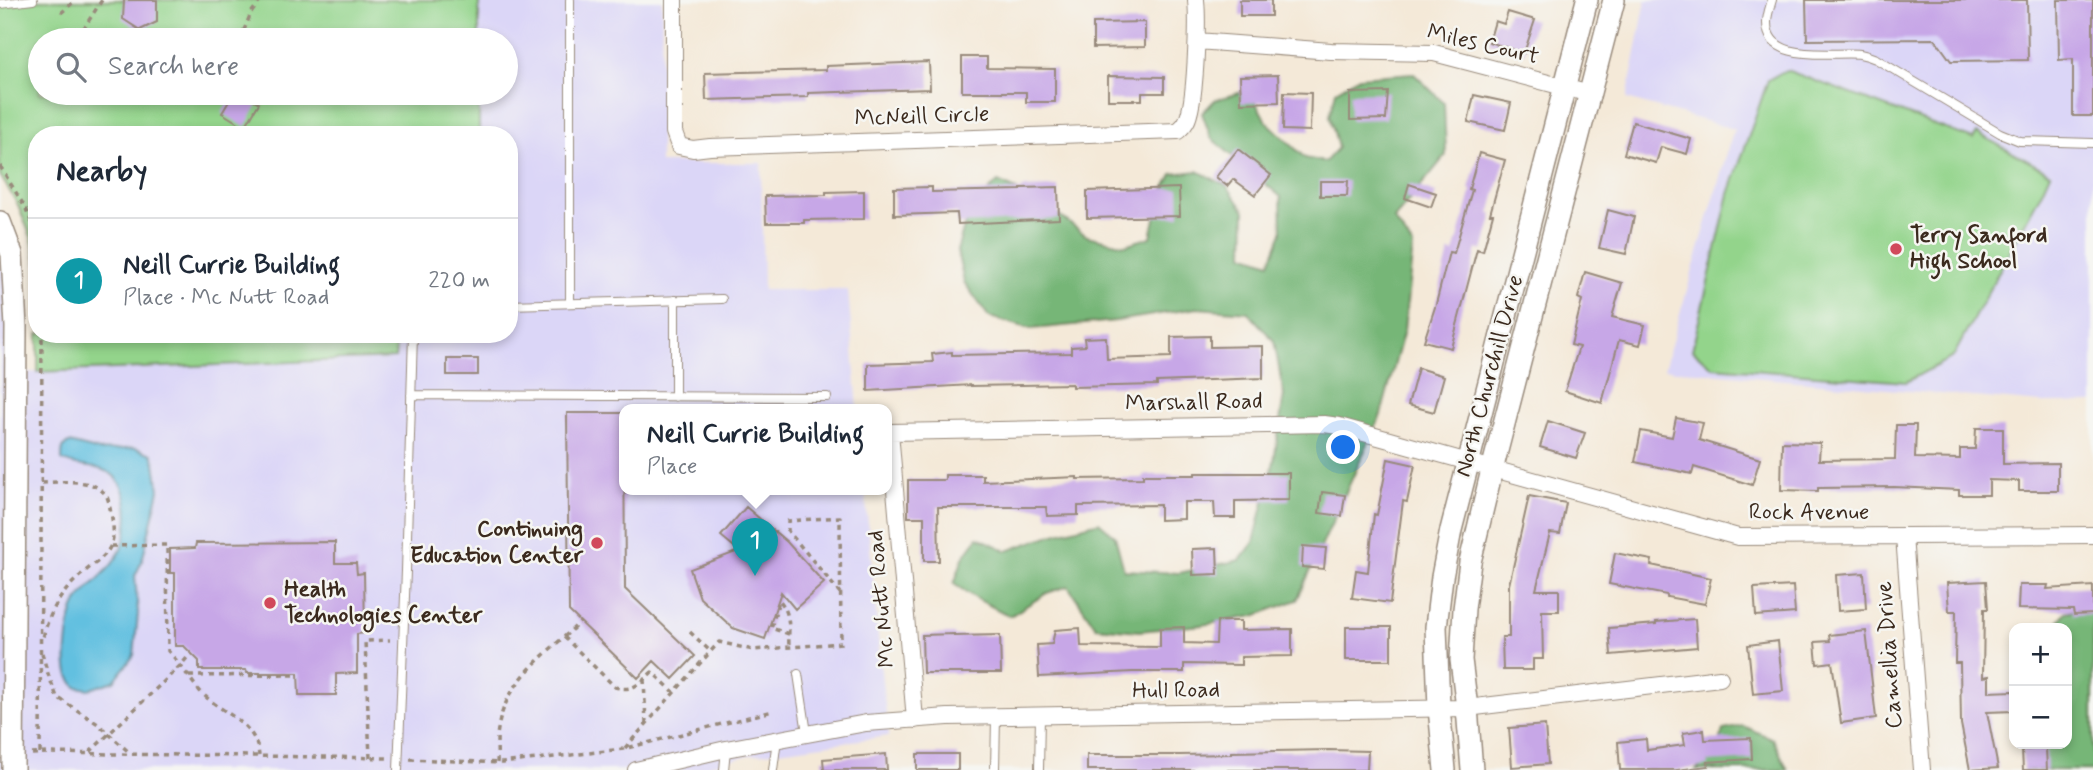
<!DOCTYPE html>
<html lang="en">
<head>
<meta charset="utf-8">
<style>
	:root { --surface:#fff; --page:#f6f6f7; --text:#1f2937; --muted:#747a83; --line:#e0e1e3; --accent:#d1495b }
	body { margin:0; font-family:Mynerve,sans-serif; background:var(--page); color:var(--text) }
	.controls { position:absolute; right:21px; bottom:21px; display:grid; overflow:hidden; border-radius:14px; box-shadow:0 4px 10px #0003 }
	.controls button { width:63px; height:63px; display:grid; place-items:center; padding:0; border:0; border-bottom:2px solid var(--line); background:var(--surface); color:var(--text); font:35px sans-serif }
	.you { position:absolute; left:1344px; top:448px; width:24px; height:24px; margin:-18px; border:5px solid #fff; border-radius:50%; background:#1a73e8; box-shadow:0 0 0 10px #1a73e833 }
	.badge { display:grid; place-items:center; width:46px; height:46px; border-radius:50%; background:var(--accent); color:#fff; font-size:23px; font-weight:700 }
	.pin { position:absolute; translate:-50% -58px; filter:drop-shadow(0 2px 4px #0008) }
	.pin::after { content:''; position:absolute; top:37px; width:24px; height:21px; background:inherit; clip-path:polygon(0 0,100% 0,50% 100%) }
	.popup { position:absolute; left:619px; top:404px; width:273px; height:91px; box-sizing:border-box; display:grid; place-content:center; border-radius:14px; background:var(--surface); filter:drop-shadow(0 2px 5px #0005); font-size:23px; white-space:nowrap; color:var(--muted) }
	.popup b { font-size:26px; color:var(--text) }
	.popup::after { content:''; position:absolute; left:50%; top:100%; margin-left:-14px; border:14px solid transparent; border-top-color:var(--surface) }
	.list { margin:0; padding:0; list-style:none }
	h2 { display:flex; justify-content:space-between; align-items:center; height:91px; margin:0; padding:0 28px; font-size:30px }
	h2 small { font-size:23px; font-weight:400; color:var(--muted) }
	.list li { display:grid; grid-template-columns:46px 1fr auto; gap:21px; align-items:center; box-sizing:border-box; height:126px; padding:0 28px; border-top:2px solid var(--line) }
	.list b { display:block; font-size:26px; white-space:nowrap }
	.list p { margin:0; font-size:23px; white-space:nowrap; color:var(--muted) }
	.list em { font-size:23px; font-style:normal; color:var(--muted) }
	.icon { flex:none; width:38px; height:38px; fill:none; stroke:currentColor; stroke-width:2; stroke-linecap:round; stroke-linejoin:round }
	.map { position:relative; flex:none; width:2093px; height:770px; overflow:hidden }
	.search { position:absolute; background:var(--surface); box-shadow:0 4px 10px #0003; left:28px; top:28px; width:490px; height:77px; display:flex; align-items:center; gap:18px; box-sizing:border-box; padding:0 24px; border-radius:38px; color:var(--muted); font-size:26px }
	.panel { position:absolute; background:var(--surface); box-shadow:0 4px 10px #0003; left:28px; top:126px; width:490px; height:217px; border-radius:28px }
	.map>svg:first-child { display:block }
	.built { fill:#dbd6f7 }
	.green { fill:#93d48b; stroke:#677f54; stroke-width:2 }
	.forest { fill:#76b677; stroke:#58704a; stroke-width:2 }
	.water { fill:#62c0e0; stroke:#4e757f; stroke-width:2 }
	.building { fill:#c7a7e7 }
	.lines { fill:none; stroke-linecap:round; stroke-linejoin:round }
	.service-casing { stroke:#988a7b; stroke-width:10 }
	.minor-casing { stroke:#988a7b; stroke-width:18 }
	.tertiary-casing { stroke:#988a7b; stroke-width:24 }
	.path { stroke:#988a7b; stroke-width:3.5; stroke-dasharray:5 5; stroke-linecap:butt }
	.service { stroke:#fff; stroke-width:8 }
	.minor { stroke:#fff; stroke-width:16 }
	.tertiary { stroke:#fff; stroke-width:21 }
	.poi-dot { fill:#d1495b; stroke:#f6f6f2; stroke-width:2.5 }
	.labels { text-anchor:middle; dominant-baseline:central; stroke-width:5; stroke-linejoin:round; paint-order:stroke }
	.street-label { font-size:23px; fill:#3b2a1e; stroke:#f6f6f2 }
	.poi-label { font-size:23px; font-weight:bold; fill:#3b2a1e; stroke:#f6f6f2; text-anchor:start }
</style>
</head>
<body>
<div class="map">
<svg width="2093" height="770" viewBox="0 0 2093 770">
	<rect width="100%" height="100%" fill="#f6f6f2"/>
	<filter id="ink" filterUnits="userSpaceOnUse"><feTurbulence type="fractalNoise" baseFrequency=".0143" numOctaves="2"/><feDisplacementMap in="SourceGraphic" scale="14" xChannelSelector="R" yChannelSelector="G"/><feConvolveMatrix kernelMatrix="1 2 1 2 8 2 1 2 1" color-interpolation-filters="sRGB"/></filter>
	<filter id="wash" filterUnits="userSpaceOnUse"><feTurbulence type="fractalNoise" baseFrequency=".00686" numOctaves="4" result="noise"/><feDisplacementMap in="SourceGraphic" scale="28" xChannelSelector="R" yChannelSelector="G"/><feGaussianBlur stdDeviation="1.57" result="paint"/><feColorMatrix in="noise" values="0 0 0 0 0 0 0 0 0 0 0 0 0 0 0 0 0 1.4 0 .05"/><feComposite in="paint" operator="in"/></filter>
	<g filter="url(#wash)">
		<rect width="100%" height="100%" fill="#f4e9d8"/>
		<path class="built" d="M477 0H662L660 163H761L763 290H848L858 410H624V490H865L882 681 889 736 749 755 691 770H0V225L16 373 395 358 397 334H509V135H478V93H506V40H477Z
			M1646 0H2093V403H2042L1664 369 1734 129 1627 99Z"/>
		<path class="green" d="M0 0H479V40H40V93H479V135H37V264L32 239 18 205 0 175Z
			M1786 70 1973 139 1977 133 2050 173 2042 191 1953 357 1906 382 1713 367 1692 350 1729 194 1768 80Z
			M38 334H397L395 358 38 372Z"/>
		<path class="forest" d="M1413 73 1444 103 1446 155 1394 219 1413 246 1404 330 1381 415 1297 600 1254 616 1202 625 1139 631 1096 627 1068 586 1047 593 1010 616 977 599 954 584 963 558 978 537 1007 551 1051 535 1099 522 1115 536 1124 570 1179 573 1240 560 1254 542 1274 461 1284 395 1274 341 1248 312 1197 308 1116 321 1031 329 989 317 964 282 957 251 969 209 998 182 1037 199 1087 236 1125 245 1151 237 1159 200 1172 174 1198 171 1227 186 1245 211 1244 254 1270 263 1282 232 1281 197 1211 138 1202 113 1215 100 1249 90 1266 121 1305 158 1325 162 1338 148 1330 116 1336 91 1359 77Z
			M2093 607V770H2025L2029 744H2067V628H2055L2065 612Z
			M1743 726 1773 739 1788 770H1696L1717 749 1723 730Z"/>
		<path class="water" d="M69 443 100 451 136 448 152 454 155 463 159 490 142 561 135 576 138 613 134 655 114 681 90 689 76 687C73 683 69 677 68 673 64 658 69 617 76 604 86 587 104 577 115 560 130 539 133 500 117 479 104 463 78 470 62 460 62 452 62 446 69 443Z"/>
		<g id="blocks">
			<path class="building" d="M124 0H157V22L140 30 123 19Z
				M1240 0H1271V16H1240Z
				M1806 0H2027L2028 60 1951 61 1935 39 1807 40Z
				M2058 0H2093V116H2073V59L2059 60Z
				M1508 12 1535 20 1524 53 1489 42 1495 21 1504 24Z
				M1145 22V47L1093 48V23Z
				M962 57H987V68L1055 69V102H1026V92H962Z
				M929 62 930 89 808 93V97L706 100 705 73 826 70V66Z
				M1278 75 1279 102 1241 103 1240 76Z
				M1108 76 1164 77V93H1142V100H1108Z
				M1284 92 1311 93 1310 131 1283 130Z
				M1388 92 1386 119 1350 120V93Z
				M234 93H242L259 103 245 127 222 113Z
				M1474 95 1511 103 1505 130 1468 122Z
				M1633 122 1691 139 1687 154 1661 147 1656 163 1624 154Z
				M1238 149 1271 175 1255 195 1233 179 1227 186 1216 177Z
				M1479 153 1505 160 1490 214H1493L1483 251 1477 249 1451 348 1424 341 1436 304 1449 252 1454 253 1472 190 1469 189Z
				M1320 181H1348L1347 196H1320Z
				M1409 184 1436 193 1431 207 1405 198Z
				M932 187V192L1021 190V188L1058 187 1059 219 958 224 957 213 894 215V188Z
				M1179 188 1180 216 1087 218V191Z
				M864 191V219L804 220V223H766L765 196 826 195V192Z
				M1608 210 1634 217 1626 254 1599 248Z
				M1585 272 1622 283 1612 317 1645 325 1640 345 1619 340 1602 403 1565 391 1579 347 1571 345 1582 300 1578 298Z
				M1210 336V347L1263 346V378L1157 382V385L1072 387V384L971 386V385L868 391V364L933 362 932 354 952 352V355L1071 353V347L1085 346 1084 338 1106 337 1107 359 1171 357V337Z
				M447 359H478V375H447Z
				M1418 368 1444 376 1434 412 1408 405Z
				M567 413H624L625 589 695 656 673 679 654 661 638 678 569 611Z
				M1676 418 1703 423 1699 440 1760 459 1752 485 1694 467 1692 474 1635 462 1641 431 1672 437Z
				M1548 421 1585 433 1576 458 1540 447Z
				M1896 425H1916L1915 458 1960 459V449H1975L1976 428H2003V464L2058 463V491H2019V481L1989 480V495H1959V490L1894 487 1818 488V491L1781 490 1782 442 1820 443 1819 460 1895 459Z
				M1388 459 1415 465 1407 502 1403 501 1390 603 1352 598 1356 570 1368 572 1374 514 1377 515Z
				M1195 473H1289V500L1235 501V518H1215L1214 502H1184V519L1160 520V505L1078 506V515L1047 516 1046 507H938L939 561H924V517H908V480H945V475H983V481L1077 477V479L1143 478V475H1195Z
				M1322 492 1345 495 1342 516 1319 513Z
				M1529 496 1566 503 1560 534 1550 533 1536 590H1559V611H1542L1543 659H1533V670H1503L1502 637H1509V585Z
				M746 507 787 542 824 583 795 609 781 592 765 639 733 628 700 598 690 569 739 551 721 536Z
				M335 542V563H356L357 574 364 573 365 633 357 634V673L336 674V695H299L298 673H247L246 670H199V661L184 646H175V573H170V549L195 548 196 543Z
				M1303 546 1326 548 1324 569 1302 567Z
				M1217 548 1218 574 1193 575 1192 549Z
				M1615 553 1652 560 1651 565 1711 578 1705 604 1667 597V595L1609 584Z
				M1864 573 1866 609 1838 611 1836 575Z
				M1986 581 1988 609H1984L1983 677 1989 676V692L2014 691V711L1987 712 1998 768 1970 770 1961 724 1960 663H1955L1956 611H1949L1947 583Z
				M2019 585H2048L2047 589 2093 586V614L2074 615 2073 610 2018 609Z
				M1793 586 1795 613 1756 616 1754 588Z
				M1695 619 1697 647 1611 655 1609 628 1656 624V622Z
				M1217 621H1241V630L1292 629V656L1241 657V665L1184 664V672H1132L1039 677 1037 645 1052 644 1055 630 1080 628 1081 646 1160 647V628L1184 627V643L1216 644Z
				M1346 627H1391V660H1346Z
				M1866 631 1876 718 1841 723 1832 662 1817 664 1815 642 1830 641 1829 635Z
				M954 634V636L1000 635 1001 673H923L922 635Z
				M1778 641 1783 691 1753 694 1748 645Z
				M1545 725 1548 764 1512 767 1509 728Z
				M1704 730 1705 740 1751 738 1752 759 1707 762 1708 766 1677 770H1620L1618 742 1646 739 1647 750 1685 745 1683 733Z
				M2046 748 2047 770H2023L2022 750Z
				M1329 750 1368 751 1367 770H1087V755H1180L1231 754V752Z
				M886 754 887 770H824L823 759Z
				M917 754H958V770H917Z"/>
		</g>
	</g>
	<g filter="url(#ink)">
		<use href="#blocks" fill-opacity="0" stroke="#988a7b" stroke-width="2"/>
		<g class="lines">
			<g class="service-casing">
				<path id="service" d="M1772 0C1770 7 1767 15 1767 22 1766 65 1834 51 1860 54 1865 55 1871 57 1876 59L2000 133 2020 141 2093 143
					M0 4 33 0
					M675 300V397
					M570 303V0
					M509 305 722 299
					M411 395 827 397
					M798 674 807 733
					M398 770 406 571 413 334
					M724 770 726 749
					M773 770 777 739
					M995 770 996 717
					M1039 770 1040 716"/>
			</g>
			<g class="minor-casing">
				<path id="minor" d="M674 0V132L679 146 693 149 710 147 1178 131C1181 128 1184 126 1186 122 1196 106 1198 21 1196 0
					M1197 41 1331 51 1434 53 1590 94
					M1904 536 1922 770
					M915 720 890 432 1324 424 1339 426 1738 537 2093 535
					M636 770 726 749 866 723 948 717 1467 708 1720 678"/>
			</g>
			<g class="tertiary-casing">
				<path id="tertiary" d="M0 222 12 254 16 327 13 770
					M1445 770 1439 708 1436 627 1442 577 1451 530 1587 0
					M1472 770 1467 708 1461 660 1464 609 1470 562 1492 470 1614 0"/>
			</g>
			<path class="path" d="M61 13 76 0
				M84 40V28L102 0
				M240 40 251 13 261 0
				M163 93C181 101 199 106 216 93
				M0 166 26 209 37 235
				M42 483C62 482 96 477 107 497 109 501 110 509 111 513 113 523 115 536 111 545 105 559 91 565 81 575 61 592 49 613 43 638
				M111 546 167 545 168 651C180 663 188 677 199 690 220 714 256 720 259 756
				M690 632 710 651
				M789 634 771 628 779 600C792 614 788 629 789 647
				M564 637 580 622
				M42 653 48 674 57 697 98 724 130 753
				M189 676 296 675
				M644 679 646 723
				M625 748 719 642 753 650 841 643 840 517 788 521V531L840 593
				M90 752 181 665 191 653
				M40 753 42 334
				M32 754 47 753 388 758
				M370 758 365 641 390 640
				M410 759 502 763 623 749 773 711
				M497 763C498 752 496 740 498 729 504 689 535 662 564 637L615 687C633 692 639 684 652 672L674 692"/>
			<use href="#service" class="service"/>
			<use href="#minor" class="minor"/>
			<use href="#tertiary" class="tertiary"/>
		</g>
	</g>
	<g class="poi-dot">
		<circle cx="1896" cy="249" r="7"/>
		<circle cx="597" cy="543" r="7"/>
		<circle cx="270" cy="603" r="7"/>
	</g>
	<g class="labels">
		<g class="street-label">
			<text transform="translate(1483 45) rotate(13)">Miles Court</text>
			<text transform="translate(922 117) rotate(-2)">McNeill Circle</text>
			<text transform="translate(1490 376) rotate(-75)">North Churchill Drive</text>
			<text transform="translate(1194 403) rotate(-1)">Marshall Road</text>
			<text x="1809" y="513">Rock Avenue</text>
			<text transform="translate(882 599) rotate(-95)">Mc Nutt Road</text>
			<text transform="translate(1890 655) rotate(-94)">Camellia Drive</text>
			<text transform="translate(1176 691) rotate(-1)">Hull Road</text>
		</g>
		<g class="poi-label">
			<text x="1910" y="236">Terry Sanford<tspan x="1910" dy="26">High School</tspan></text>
			<text x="583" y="530" text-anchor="end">Continuing<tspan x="583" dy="26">Education Center</tspan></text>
			<text x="284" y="590">Health<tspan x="284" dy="26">Technologies Center</tspan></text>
		</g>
	</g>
</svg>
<div class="controls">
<button>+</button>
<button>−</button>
</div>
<div class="you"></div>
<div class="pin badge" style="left:755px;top:576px;background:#0f9aa8">1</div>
<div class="popup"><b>Neill Currie Building</b>Place</div>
<div class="search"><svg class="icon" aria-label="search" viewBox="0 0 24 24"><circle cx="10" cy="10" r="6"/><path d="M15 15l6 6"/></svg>Search here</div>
<section class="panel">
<h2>Nearby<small></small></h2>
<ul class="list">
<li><span class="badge" style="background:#0f9aa8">1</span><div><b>Neill Currie Building</b><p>Place · Mc Nutt Road</p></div><em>220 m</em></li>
</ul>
</section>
</div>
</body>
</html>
